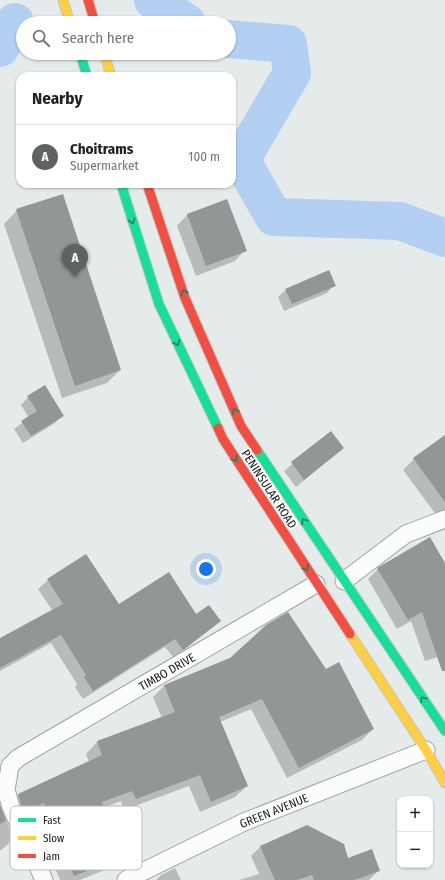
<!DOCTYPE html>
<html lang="en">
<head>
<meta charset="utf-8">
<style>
	:root { --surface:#fff; --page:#f2f2f2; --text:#202124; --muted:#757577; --line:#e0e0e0; --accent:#5f6262 }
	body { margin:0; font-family:"Fira Sans Condensed",sans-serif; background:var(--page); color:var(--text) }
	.controls { position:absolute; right:12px; bottom:12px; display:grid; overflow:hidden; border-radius:8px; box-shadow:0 1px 3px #0004 }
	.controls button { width:36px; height:36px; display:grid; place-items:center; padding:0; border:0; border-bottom:1px solid var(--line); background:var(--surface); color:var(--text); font:20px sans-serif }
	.you { position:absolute; left:206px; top:569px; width:14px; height:14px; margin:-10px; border:3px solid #fff; border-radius:50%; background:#1a73e8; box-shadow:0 0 0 6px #1a73e833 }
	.badge { display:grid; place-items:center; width:26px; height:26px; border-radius:50%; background:var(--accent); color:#fff; font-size:13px; font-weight:700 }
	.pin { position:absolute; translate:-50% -33px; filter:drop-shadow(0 1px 2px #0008) }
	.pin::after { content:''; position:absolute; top:21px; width:14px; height:12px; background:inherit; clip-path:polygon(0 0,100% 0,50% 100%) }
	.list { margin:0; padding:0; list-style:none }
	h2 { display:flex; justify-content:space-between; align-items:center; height:52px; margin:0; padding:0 16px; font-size:17px }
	h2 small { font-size:13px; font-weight:400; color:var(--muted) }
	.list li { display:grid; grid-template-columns:26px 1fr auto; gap:12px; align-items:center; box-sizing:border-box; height:64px; padding:0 16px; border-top:1px solid var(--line) }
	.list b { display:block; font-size:15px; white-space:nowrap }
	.list p { margin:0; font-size:13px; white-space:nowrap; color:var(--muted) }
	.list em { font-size:13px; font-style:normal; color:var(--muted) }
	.icon { flex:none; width:22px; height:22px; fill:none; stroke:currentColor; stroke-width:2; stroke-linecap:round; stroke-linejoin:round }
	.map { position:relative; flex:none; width:445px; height:880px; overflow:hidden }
	.search { position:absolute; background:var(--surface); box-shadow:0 1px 3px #0004; left:16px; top:16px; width:220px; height:44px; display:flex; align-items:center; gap:10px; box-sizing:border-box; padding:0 14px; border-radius:22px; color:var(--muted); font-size:15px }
	.panel { position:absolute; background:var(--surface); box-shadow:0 1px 3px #0004; left:16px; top:72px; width:220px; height:116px; border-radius:12px }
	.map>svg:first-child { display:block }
	.shadow { fill:#0003 }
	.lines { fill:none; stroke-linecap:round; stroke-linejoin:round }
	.river { stroke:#b3cff1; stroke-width:38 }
	.building { fill:#929696 }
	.street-casing { stroke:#9fa2a2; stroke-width:19 }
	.fast-casing { stroke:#c3c5c5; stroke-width:11 }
	.slow-casing { stroke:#c3c5c5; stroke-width:11 }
	.jam-casing { stroke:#c3c5c5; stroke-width:11 }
	.street { stroke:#fbfcfc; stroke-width:17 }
	.fast { stroke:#16e098; stroke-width:9 }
	.slow { stroke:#ffcf43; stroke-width:9 }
	.jam { stroke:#f24e42; stroke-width:9 }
	.oneway { stroke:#16865f }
	.labels { text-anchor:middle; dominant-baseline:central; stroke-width:4; stroke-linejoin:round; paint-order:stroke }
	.street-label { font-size:12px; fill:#171919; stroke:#fff }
	.key { fill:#fff; stroke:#b9baba; stroke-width:1 }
	.key-label { font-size:11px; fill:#171919 }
</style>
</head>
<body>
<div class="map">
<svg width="445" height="880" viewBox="0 0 445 880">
	<rect width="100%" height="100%" fill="#e5eaea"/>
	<path class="shadow" d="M226 200 245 250 235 261 196 276 177 226 187 215Z
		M17 210 120 370 107 383 62 398 4 224Z
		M334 285 327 293 284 311 278 297 286 290Z
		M28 397 63 415 55 423 23 443 14 429 29 418 21 405Z
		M330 432 343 448 296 487 284 471Z
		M445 436V517L440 520 403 470 414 459Z
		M86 556 118 606 196 615 220 621 174 658 165 647 83 699 75 687 77 684 51 643 0 671V639L52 610 38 589 48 580Z
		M445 565V655L425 661 411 621 397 629 368 579 378 569Z
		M230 658 326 671 373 729 362 740 287 778 251 709 220 722 247 786 235 797 200 812 189 786 124 810 121 801 103 808 123 855 112 867 80 880H60L33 814 13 823 7 807 18 795 89 762 86 754 97 742 162 718 153 697 164 686Z
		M0 806 14 839 0 851Z
		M307 826 347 859 379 870 369 880H239L259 874 251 856 260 847Z
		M175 868 181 880H156L161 875Z"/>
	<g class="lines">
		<path class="river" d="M153 0 187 23
			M229 39 288 44 292 73 241 160 274 217 400 221 445 238
			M0 48 15 22"/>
	</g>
	<path class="building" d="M63 194 121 370 75 386 16 209Z
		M227 199 247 251 206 266 187 214Z
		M329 270 336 286 292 304 285 289Z
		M45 385 64 416 31 436 21 421 37 411 27 396Z
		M331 431 344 448 304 480 291 462Z
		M445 435V502L413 458Z
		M430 537 445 563V671H442L422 612 408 620 377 568Z
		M86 554 119 604 169 572 196 614 209 605 221 621 183 650 175 639 93 691 84 677 86 675 61 635 0 668V638L63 604 47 579Z
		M288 612 326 669 339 662 374 729 299 768 262 699 219 717 248 786 211 802 200 775 136 799 132 791 102 802 124 856 74 876 44 803 24 812 18 794 102 755 97 741 175 712 164 685 230 658 266 625Z
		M0 805 6 821 0 824Z
		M307 825 344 844 348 858 372 849 380 871 354 880H314L312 875 297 880H275L260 846Z"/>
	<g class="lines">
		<g class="street-casing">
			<path id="street" d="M344 581 406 534 445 519
				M44 880 11 807 6 790 10 766 18 758 316 584
				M126 880 244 822 426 750"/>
		</g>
		<g class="fast-casing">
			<path id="fast" d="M80 53 87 76
				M121 184 159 304 218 428
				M257 450 445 731"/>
		</g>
		<g class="slow-casing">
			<path id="slow" d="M63 0 70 23
				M104 53 111 76
				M350 634 426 750 445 783"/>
		</g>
		<g class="jam-casing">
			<path id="jam" d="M88 0 95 23
				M147 184 185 298 241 426 257 450
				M218 428 223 439 350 634"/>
		</g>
		<use href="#street" class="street"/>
		<use href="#fast" class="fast"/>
		<use href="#slow" class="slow"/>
		<use href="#jam" class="jam"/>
	</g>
	<defs><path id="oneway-chevron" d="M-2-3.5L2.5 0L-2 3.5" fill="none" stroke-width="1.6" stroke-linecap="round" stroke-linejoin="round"/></defs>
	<g class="oneway">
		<use href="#oneway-chevron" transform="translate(132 221) rotate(72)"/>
		<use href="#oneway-chevron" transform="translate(184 292) rotate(-109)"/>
		<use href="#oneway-chevron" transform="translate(177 343) rotate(65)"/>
		<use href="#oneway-chevron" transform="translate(235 411) rotate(-114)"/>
		<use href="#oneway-chevron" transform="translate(235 459) rotate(57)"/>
		<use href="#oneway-chevron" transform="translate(304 521) rotate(-123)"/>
		<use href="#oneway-chevron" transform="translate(306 568) rotate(57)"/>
		<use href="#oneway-chevron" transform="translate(423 699) rotate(-124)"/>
	</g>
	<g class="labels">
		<g class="street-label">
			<text transform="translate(269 489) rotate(57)">PENINSULAR ROAD</text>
			<text transform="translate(167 672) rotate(-30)">TIMBO DRIVE</text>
			<text transform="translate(274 811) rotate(-22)">GREEN AVENUE</text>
		</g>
	</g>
	<rect x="10" y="806" width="132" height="64" rx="6" class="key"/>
	<rect x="18" y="818" width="18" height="4" fill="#16e098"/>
	<rect x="18" y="836" width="18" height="4" fill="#ffcf43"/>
	<rect x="18" y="854" width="18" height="4" fill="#f24e42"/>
	<g class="key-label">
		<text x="43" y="824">Fast</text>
		<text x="43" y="842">Slow</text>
		<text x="43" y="860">Jam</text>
	</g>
</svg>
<div class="controls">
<button>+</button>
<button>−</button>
</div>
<div class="you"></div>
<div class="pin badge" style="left:75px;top:277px">A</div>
<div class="search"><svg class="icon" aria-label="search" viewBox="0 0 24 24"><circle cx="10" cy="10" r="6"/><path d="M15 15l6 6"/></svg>Search here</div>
<section class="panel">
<h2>Nearby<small></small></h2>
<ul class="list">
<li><span class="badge">A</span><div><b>Choitrams</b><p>Supermarket</p></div><em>100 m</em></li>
</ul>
</section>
</div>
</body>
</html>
